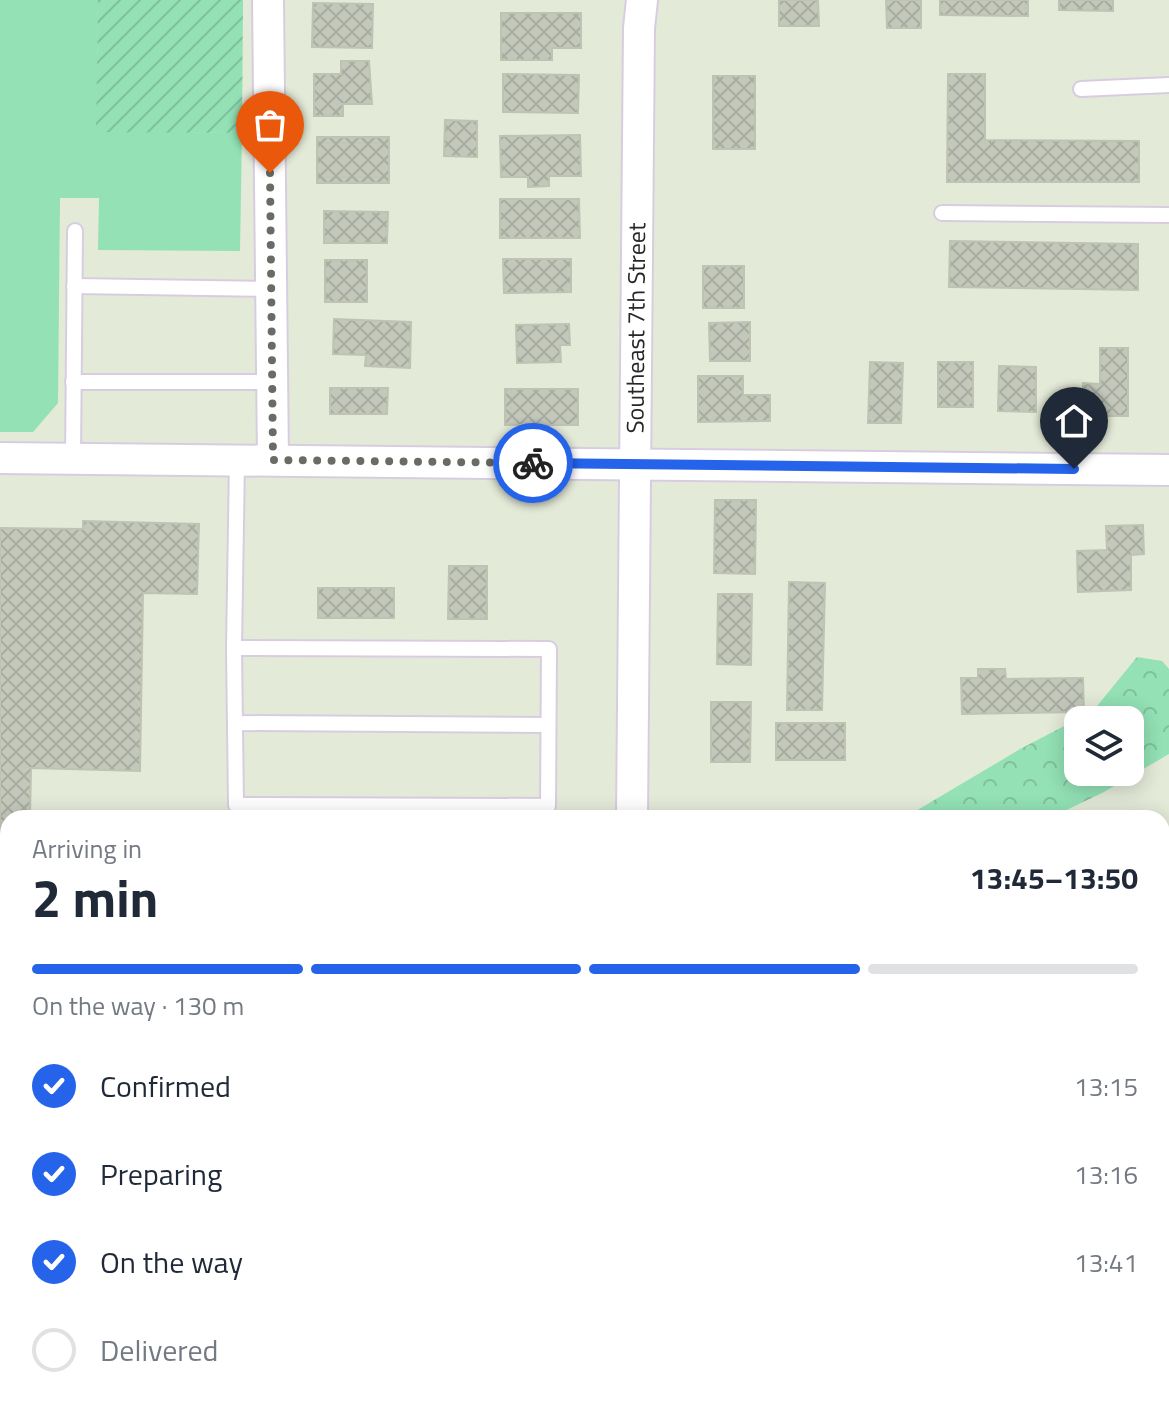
<!DOCTYPE html>
<meta charset="utf-8">
<style>
body{margin:0;font-family:"Titillium Web",sans-serif;background:#f2f2f3;color:#1f2937;height:100vh;display:flex;flex-direction:column;font-size:30px;white-space:nowrap}
*{box-sizing:border-box;margin:0}
p{font-size:26px;color:#747a83}
.icon{flex:none;width:44px;height:44px;fill:none;stroke:currentColor;stroke-width:2;stroke-linecap:round;stroke-linejoin:round}
.map{position:relative;flex:1;overflow:hidden}
.details{position:absolute;left:0px;top:810px;width:1170px;height:602px;display:flex;flex-direction:column;background:#fff;border-radius:24px 24px 0 0;box-shadow:0 4px 20px #0003}
.details>*{flex:none}
.fabs{position:absolute;left:1064px;top:706px;display:grid;gap:16px}
.fabs a{display:grid;place-items:center;width:80px;height:80px;border-radius:16px;background:#fff;box-shadow:0 4px 20px #0003;font-size:40px}
.pin{position:absolute;display:grid;place-items:center;width:68px;height:68px;color:#fff;margin:-82px -34px;border-radius:50% 50% 50% 0;rotate:-45deg;box-shadow:0 0 8px #0007}
.pin .icon{rotate:45deg}
.courier{position:absolute;display:grid;place-items:center;width:80px;height:80px;margin:-40px;border:6px solid #2563eb;border-radius:50%;background:#fff;color:#222;box-shadow:0 2px 10px #0007}
.overview em{font-style:normal;font-weight:700}
.overview div{display:flex;flex-direction:column-reverse}
.overview{display:flex;align-items:center;justify-content:space-between;height:136px;padding:0 32px}
h1{font-size:52px;font-weight:700;line-height:60px}
.bar{display:grid;grid-template-columns:repeat(4,1fr);gap:12px 8px;align-content:center;height:96px;padding:0 32px}
.bar i{height:10px;border-radius:6px;background:#e0e1e3}
.bar .current{background:#2563eb}
.bar p{grid-column:span 4}
ol{padding:0 32px;list-style:none}
li{display:flex;align-items:center;gap:24px;height:88px}
li p{margin-inline-start:auto}
li .icon{padding:8px;border-radius:50%;background:#2563eb;color:#fff;stroke-width:4}
li:last-child{color:#747a83}
li i{width:44px;height:44px;border:4px solid #e0e1e3;border-radius:50%}
.map>svg:first-child{display:block}
</style>
<div class="map">
<svg width="1169" height="1411" viewBox="0 0 1169 1411">
<defs>
<pattern id="forest-crowns" width="20" height="18" patternUnits="userSpaceOnUse" patternTransform="scale(2)"><rect width="20" height="18" fill="#93e1b5"/><path d="M2 6a3 3 0 1 1 6 0M12 15a3 3 0 1 1 6 0" fill="none" stroke="#7fc19c"/></pattern>
<pattern id="garden-furrows" width="10" height="10" patternUnits="userSpaceOnUse" patternTransform="scale(2)"><rect width="10" height="10" fill="#93e1b5"/><path d="M-1 1l2-2M0 10L10 0M9 11l2-2" fill="none" stroke="#7fc19c"/></pattern>
<pattern id="building-cross-hatch" width="8" height="8" patternUnits="userSpaceOnUse" patternTransform="scale(2)"><rect width="8" height="8" fill="#c3c8bb"/><path d="M0 0l8 8M0 8l8-8" fill="none" stroke="#a8aca1"/></pattern>
</defs>
<rect width="100%" height="100%" fill="#e4ead8"/>
<path fill="#93e1b5" d="M0,0H98L97,131L242,133L240,251L98,250L99,198H60L58,403L33,432H0Z"/>
<g fill="url(#forest-crowns)" fill-rule="evenodd">
<path d="M1137,657L1162,661L1169,669V754L1104,792L1050,818H904L1022,748L1093,711ZM1078,720H1130V772H1078Z"/>
<rect x="667" y="1404" width="376" height="7"/>
</g>
<path fill="url(#garden-furrows)" d="M98,0H243L242,133L96,132Z"/>
<g fill="url(#building-cross-hatch)" stroke="#bdc5b2" stroke-width="2">
<path d="M779,0H818L819,26H779Z"/>
<path d="M886,0H921V28H887Z"/>
<path d="M940,0H1028V16L940,15Z"/>
<path d="M1059,0H1113V11L1059,10Z"/>
<path d="M313,3L373,4L372,48L312,47Z"/>
<path d="M501,13H581V48H552V60H501Z"/>
<path d="M341,61H369L372,104H343V116H314V74H341Z"/>
<path d="M503,74L579,75L578,113L503,112Z"/>
<path d="M948,74H985V140L1139,141V182H947Z"/>
<rect x="713" y="76" width="42" height="73"/>
<path d="M445,120L477,121V157L444,156Z"/>
<path d="M580,135L581,176H549V186L528,187V177H501L500,136Z"/>
<rect x="317" y="137" width="72" height="46"/>
<path d="M500,199H579L580,238H500Z"/>
<path d="M324,211L388,212L387,243H324Z"/>
<path d="M950,241L1138,244V290L949,287Z"/>
<path d="M503,259H571V292L504,293Z"/>
<rect x="325" y="260" width="42" height="42"/>
<rect x="703" y="266" width="41" height="42"/>
<path d="M334,319L411,322L410,368L365,366L366,355L333,354Z"/>
<path d="M750,322V361H710L709,323Z"/>
<path d="M569,324L570,345H560L561,362L517,363L516,325Z"/>
<path d="M1100,348H1128V416H1083V383L1100,384Z"/>
<path d="M870,362L903,363L901,423H868Z"/>
<rect x="938" y="362" width="35" height="45"/>
<path d="M999,366L1036,367V412L998,411Z"/>
<path d="M698,376H743V395H770V421L698,422Z"/>
<path d="M330,388H388L387,414H330Z"/>
<rect x="505" y="389" width="73" height="36"/>
<path d="M715,500H756L755,574L714,573Z"/>
<path d="M83,521L199,524L197,594L143,593L140,771L31,768L30,818H8V1096H0V528L83,529Z"/>
<path d="M1143,525L1144,554L1131,555V590L1078,592L1077,551L1107,550L1106,526Z"/>
<path d="M449,566H487V619H448Z"/>
<path d="M789,582L825,583L822,710H787Z"/>
<rect x="318" y="588" width="76" height="30"/>
<path d="M718,594H752L751,665L717,664Z"/>
<path d="M978,669H1005L1006,679L1083,678L1084,712L962,714L961,678H978Z"/>
<path d="M711,702H751L750,762H711Z"/>
<rect x="776" y="723" width="69" height="37"/>
<path d="M281,1404H328L330,1411H249Z"/>
<path d="M552,1404H600L601,1411H553Z"/>
<rect x="1085" y="1404" width="36" height="7"/>
</g>
<g fill="none" stroke-linecap="round" stroke-linejoin="round">
<g stroke="#d8cde0" stroke-width="18">
<g id="service">
<path d="M1081,89L1169,85"/>
<path d="M942,213L1169,215"/>
<path d="M74,286L271,289"/>
<path d="M73,382H272"/>
<path d="M73,459L75,231"/>
<path d="M234,648L549,649L548,806L236,805L234,648L237,460"/>
<path d="M235,723L548,725"/>
<path d="M0,1230L8,1257"/>
<path d="M0,1283L8,1281"/>
<path d="M47,1404L48,1411"/>
</g>
</g>
<g stroke="#d8cde0" stroke-width="34">
<g id="minor">
<path d="M268,0L273,460"/>
<path d="M0,458L1169,470"/>
<path id="s1" d="M632,818L639,28L642,0"/>
<path d="M635,1404V1411"/>
</g>
</g>
<g stroke="#d8cde0" stroke-width="40">
<g id="tertiary">
<path d="M1162,1023H1169"/>
<path d="M0,1208L8,1207"/>
</g>
</g>
<use href="#service" stroke="#fff" stroke-width="14"/>
<use href="#minor" stroke="#fff" stroke-width="30"/>
<use href="#tertiary" stroke="#fff" stroke-width="36"/>
</g>
<g fill="none" stroke-linecap="round" stroke-linejoin="round">
<path stroke="#696b65" stroke-width="8" stroke-dasharray="0 14.4" d="M270,173L273,460L533,463"/>
<path stroke="#2563eb" stroke-width="10" d="M533,463L1074,469"/>
</g>
<g text-anchor="middle" stroke-width="6" stroke-linejoin="round" paint-order="stroke">
<g font-size="24" fill="#272727" stroke="#fff">
<text dy="8" stroke="none"><textPath href="#s1" startOffset="490">Southeast 7th Street</textPath></text>
</g>
</g>
</svg>
<div class="fabs">
<a><svg class="icon" aria-label="layers" viewBox="0 0 24 24"><path d="M12 4l9 5-9 5-9-5zM3 14l9 5 9-5"/></svg></a>
</div>
<div class="pin" style="left:270px;top:173px;background:#ea580c"><svg class="icon" aria-label="bag" viewBox="0 0 24 24"><path d="M5 8h14l-1 12H6zM9 8a3 3 0 0 1 6 0"/></svg></div>
<div class="pin" style="left:1074px;top:469px;background:#1f2937"><svg class="icon" aria-label="home" viewBox="0 0 24 24"><path d="M3 11l9-7 9 7M6 9v11h12V9"/></svg></div>
<div class="courier" style="left:533px;top:463px"><svg class="icon" aria-label="bike" viewBox="0 0 24 24"><circle cx="6" cy="16" r="4"/><circle cx="18" cy="16" r="4"/><path d="M6 16l4-8h5l3 8M10 8l3 8H6M13 5h3"/></svg></div>
<section class="details">
<div class="overview"><div><h1>2 min</h1><p>Arriving in</p></div><em>13:45–13:50</em></div>
<div class="bar"><i class="current"></i><i class="current"></i><i class="current"></i><i></i><p>On the way · 130 m</p></div>
<ol>
<li><svg class="icon" aria-label="check" viewBox="0 0 24 24"><path d="M5 12l5 5 9-10"/></svg>Confirmed<p>13:15</p></li>
<li><svg class="icon" aria-label="check" viewBox="0 0 24 24"><path d="M5 12l5 5 9-10"/></svg>Preparing<p>13:16</p></li>
<li><svg class="icon" aria-label="check" viewBox="0 0 24 24"><path d="M5 12l5 5 9-10"/></svg>On the way<p>13:41</p></li>
<li><i></i>Delivered</li>
</ol>
</section>
</div>
